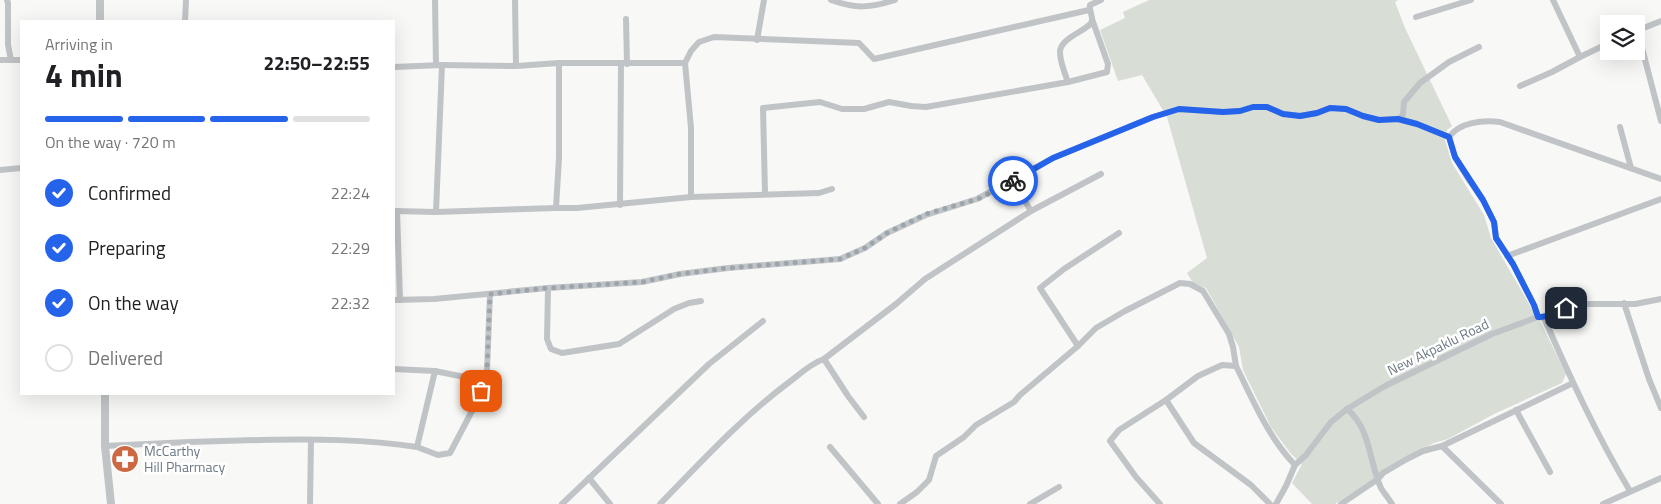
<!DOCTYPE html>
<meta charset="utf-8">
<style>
body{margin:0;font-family:"Titillium Web",sans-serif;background:#f2f2f2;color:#202124;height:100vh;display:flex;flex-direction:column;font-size:19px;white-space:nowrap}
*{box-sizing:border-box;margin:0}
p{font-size:16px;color:#757577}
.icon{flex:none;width:28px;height:28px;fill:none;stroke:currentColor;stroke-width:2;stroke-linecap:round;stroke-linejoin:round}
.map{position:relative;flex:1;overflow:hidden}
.sheet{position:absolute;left:20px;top:20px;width:375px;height:375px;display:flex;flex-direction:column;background:#fff;border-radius:0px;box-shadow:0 5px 20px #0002}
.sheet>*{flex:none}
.tools{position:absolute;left:1600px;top:15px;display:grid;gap:10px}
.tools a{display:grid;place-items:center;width:45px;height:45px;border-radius:0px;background:#fff;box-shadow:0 5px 20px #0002;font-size:25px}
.pin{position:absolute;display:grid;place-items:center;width:42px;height:42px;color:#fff;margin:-21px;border-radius:10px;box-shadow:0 2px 8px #0006}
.courier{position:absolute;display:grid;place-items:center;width:50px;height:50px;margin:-25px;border:4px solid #2563eb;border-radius:50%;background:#fff;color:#222;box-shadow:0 1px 6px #0007}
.summary em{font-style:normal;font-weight:700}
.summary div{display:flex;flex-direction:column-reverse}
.summary{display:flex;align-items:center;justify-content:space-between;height:85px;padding:0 25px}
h1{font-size:32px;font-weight:700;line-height:38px}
.bar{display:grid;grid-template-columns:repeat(4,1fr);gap:8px 5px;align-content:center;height:60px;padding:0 25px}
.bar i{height:6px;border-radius:4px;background:#e0e0e0}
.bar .active{background:#2563eb}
.bar p{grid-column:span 4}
ol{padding:0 25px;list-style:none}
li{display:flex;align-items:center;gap:15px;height:55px}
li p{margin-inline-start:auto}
li .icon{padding:5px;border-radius:50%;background:#2563eb;color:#fff;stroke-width:4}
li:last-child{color:#757577}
li i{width:28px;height:28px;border:2px solid #e0e0e0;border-radius:50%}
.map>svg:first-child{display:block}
</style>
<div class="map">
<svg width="1661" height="504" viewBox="0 0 1661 504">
<rect width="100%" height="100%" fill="#f8f8f6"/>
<path fill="#d8ddd6" d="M1149,0H1398L1395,2L1405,28L1452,126L1447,130L1445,140L1452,163L1484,215L1491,238L1532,309L1541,323L1566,374L1562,383L1494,414L1448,439L1434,443L1387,468L1375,478L1335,504H1312L1292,483L1302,464L1291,454L1271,427L1243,370L1239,347L1206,288L1193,283L1187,273L1207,258L1167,117L1142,75L1118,81L1100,30L1125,18L1123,12Z"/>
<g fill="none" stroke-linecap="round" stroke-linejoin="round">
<g stroke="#c0c4c7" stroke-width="6">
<path d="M7,0L8,3V45L11,60"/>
<path d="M435,0L436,65"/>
<path d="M515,0L516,66"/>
<path d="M831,0C856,9 870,8 895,0"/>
<path d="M1553,0L1580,57L1609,43"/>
<path d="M1416,17L1471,0"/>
<path d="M626,19L627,64"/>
<path d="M185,21L186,0"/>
<path d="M1636,31L1661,21"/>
<path d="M757,40L764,0"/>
<path d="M1636,40L1642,48L1661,121"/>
<path d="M0,60H21"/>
<path d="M442,65L516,66L559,63H685"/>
<path d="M394,67L442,65L436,212"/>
<path d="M1068,82C1065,74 1060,62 1060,52C1060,37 1090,30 1092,21C1093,16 1089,11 1090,5L1101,0"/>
<path d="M1520,86L1552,72L1580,57"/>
<path d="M1398,119L1403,115L1404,102L1420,83L1449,62L1479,47"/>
<path d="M1620,127L1631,168"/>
<path d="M0,170L21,168"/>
<path d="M1013,181L1031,211"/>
<path d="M765,193L763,108L820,102L842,109H864L889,102L911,106L926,107L1068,82L1107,72L1108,64L1092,19"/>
<path d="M691,197V128L685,63L691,51L699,42L714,37L859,43L874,59L1089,10"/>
<path d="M620,205L621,64"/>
<path d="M556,208L559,158V63"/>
<path d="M394,211L436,212L556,208H577L691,197L819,193L832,189"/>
<path d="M397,211L400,300"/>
<path d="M1507,256L1661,199"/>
<path d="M548,288L547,339L551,349L562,353L619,344L674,309L689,303L701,301"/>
<path d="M394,300L434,299L548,288L642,282L680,274L728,268L840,259L865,248L887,233L926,215L977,199L1053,158L1153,117L1179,109L1223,112L1240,111L1253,107H1267L1283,114L1300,116L1317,113L1330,108L1346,109L1363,116L1379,120L1398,119L1417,124L1449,137"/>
<path d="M1624,303L1649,379L1661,408"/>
<path d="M1538,317L1534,305L1513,264L1496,238L1494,222L1483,200L1467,177L1455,157L1449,137C1460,122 1482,120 1500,122L1661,179"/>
<path d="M1544,318C1570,377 1597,436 1630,491"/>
<path d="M1078,346L1040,288L1064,269L1119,233"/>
<path d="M824,359L848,396L864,417"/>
<path d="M394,369L435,371"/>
<path d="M1166,400L1194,443L1251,485L1270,504"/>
<path d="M1347,409C1371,429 1369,462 1381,488C1384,493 1389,499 1392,504"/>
<path d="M1516,410L1550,472"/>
<path d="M105,446C157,443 209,441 261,440C313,439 366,439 417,447L435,371L484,381"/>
<path d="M1442,446L1501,504"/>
<path d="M417,447L438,455L450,453L473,409L487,370L490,294"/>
<path d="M830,447L878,504"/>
<path d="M589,478L610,504"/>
<path d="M310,504L311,440"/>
<path d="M562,504L709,364L763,321"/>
<path d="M660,504C702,461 743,416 792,380C802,372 812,363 824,359L896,304L925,279L1031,211L1101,174"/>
<path d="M900,504L917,492L929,480L936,456L964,437L976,425L1014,402L1020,395L1078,346L1096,328L1125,311L1180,283L1190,284L1203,291L1229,334L1233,347L1236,366"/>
<path d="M1030,504L1059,487"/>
<path d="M1160,504L1136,477L1110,441L1119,430L1166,400L1198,376L1222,365L1236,366C1253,400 1268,437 1295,465"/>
<path d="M1276,504L1286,486L1295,465L1306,455L1331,422L1347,409L1385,386L1492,334L1538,317L1544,318L1552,313L1580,304H1635L1661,299"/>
<path d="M1341,504L1378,479L1383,473L1407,459L1423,451L1442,446L1573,383"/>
<path d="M1603,504L1661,478"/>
</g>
<g stroke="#c0c4c7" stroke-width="8">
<path d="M100,21V0"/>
<path d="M105,394V446L111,504"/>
</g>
</g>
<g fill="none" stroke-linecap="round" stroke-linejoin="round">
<path stroke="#9ca5ab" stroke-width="5" stroke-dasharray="0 9" d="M481,391L487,370L490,294L548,288L642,282L680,274L728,268L840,259L865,248L887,233L926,214L978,199L1013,181"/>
<path stroke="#2563eb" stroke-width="6" d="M1013,181L1053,158L1153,117L1179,109L1223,112L1240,111L1253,107H1267L1283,114L1300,116L1317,113L1330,108L1346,109L1363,116L1379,120L1398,119L1417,124L1449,137L1455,157L1483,200L1494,222L1496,238L1513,264L1534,305L1538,317C1547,318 1557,311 1566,308"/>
</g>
<defs>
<g id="pharmacy-disc" transform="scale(1.4375)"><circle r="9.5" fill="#cd6942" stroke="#fff"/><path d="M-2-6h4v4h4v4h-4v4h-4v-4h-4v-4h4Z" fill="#fff"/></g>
</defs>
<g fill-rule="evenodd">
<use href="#pharmacy-disc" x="125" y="459"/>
</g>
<g text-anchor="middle" stroke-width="5" stroke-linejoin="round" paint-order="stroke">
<g font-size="14" fill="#6b7883" stroke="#fff">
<text transform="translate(1438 347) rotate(-26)" y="5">New Akpaklu Road</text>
</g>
<g font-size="14" fill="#6b7883" stroke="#fff" text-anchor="start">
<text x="144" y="456">McCarthy<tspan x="144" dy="16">Hill Pharmacy</tspan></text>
</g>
</g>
</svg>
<div class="tools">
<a><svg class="icon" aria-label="layers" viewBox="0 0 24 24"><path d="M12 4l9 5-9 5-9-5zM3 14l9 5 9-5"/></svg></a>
</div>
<div class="pin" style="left:481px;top:391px;background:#ea580c"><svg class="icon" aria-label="bag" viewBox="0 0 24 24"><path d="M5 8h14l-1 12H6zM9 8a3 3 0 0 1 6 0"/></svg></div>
<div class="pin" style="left:1566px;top:308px;background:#1f2937"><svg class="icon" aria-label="home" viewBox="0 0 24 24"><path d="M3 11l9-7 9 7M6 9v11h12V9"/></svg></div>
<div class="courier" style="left:1013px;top:181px"><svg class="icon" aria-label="bike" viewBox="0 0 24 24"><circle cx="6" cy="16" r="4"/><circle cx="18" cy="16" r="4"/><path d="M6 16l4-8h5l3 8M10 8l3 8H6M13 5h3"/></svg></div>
<section class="sheet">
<div class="summary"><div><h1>4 min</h1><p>Arriving in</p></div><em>22:50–22:55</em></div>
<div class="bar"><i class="active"></i><i class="active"></i><i class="active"></i><i></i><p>On the way · 720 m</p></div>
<ol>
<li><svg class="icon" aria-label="check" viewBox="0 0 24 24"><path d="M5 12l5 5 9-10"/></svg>Confirmed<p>22:24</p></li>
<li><svg class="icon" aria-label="check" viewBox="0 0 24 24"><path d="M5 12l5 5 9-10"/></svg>Preparing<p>22:29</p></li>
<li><svg class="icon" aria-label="check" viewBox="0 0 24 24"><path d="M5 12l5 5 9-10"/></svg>On the way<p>22:32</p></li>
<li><i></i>Delivered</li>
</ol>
</section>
</div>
